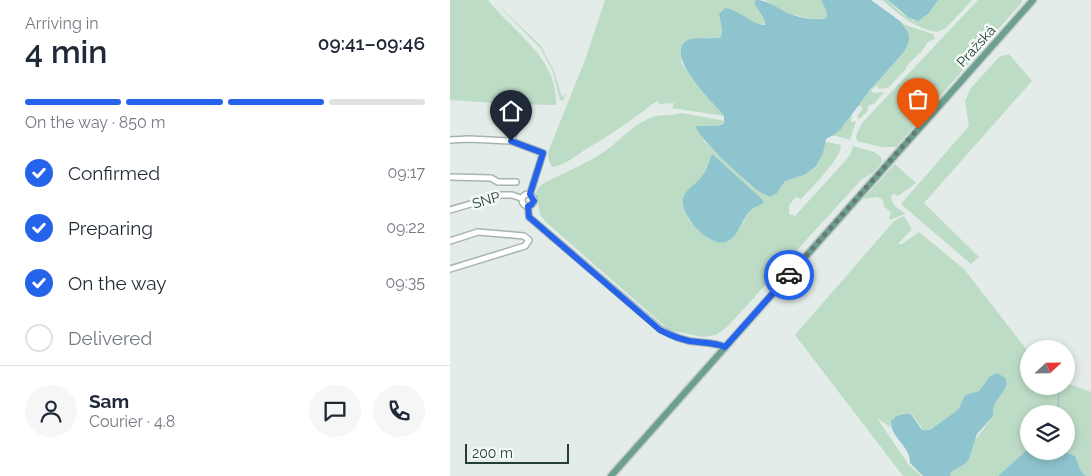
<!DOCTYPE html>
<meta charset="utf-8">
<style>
body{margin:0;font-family:Raleway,sans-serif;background:#f6f6f7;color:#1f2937;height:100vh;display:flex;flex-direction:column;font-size:19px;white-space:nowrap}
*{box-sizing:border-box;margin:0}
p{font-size:16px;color:#747a83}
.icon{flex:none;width:28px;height:28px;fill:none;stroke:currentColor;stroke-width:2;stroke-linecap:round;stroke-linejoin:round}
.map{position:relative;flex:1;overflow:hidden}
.side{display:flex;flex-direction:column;background:#fff;width:450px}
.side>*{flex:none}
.needle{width:32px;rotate:68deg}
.controls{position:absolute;left:570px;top:340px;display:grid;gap:10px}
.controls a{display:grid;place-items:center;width:55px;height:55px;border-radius:50%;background:#fff;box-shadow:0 2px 8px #0003;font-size:25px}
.scale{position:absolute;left:15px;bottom:12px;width:104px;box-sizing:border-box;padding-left:5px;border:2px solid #243d36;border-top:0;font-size:14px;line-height:18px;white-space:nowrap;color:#243d36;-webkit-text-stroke:4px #f3f9f6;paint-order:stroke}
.pin{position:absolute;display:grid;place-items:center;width:42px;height:42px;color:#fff;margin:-51px -21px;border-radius:50% 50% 50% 0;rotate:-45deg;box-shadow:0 0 5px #0007}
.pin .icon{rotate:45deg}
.courier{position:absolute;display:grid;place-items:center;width:50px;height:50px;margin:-25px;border:4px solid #2563eb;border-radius:50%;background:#fff;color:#222;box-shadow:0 1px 6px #0007}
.head em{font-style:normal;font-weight:600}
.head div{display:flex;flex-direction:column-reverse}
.head{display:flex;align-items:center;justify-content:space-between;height:85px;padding:0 25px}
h1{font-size:32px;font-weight:600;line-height:38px}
.bar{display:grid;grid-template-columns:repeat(4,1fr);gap:8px 5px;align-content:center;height:60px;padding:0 25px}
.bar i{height:6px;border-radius:4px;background:#e0e1e3}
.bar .selected{background:#2563eb}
.bar p{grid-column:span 4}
.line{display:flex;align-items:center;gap:12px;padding:0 25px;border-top:1px solid #e0e1e3}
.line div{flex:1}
.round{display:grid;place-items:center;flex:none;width:52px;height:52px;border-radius:26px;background:#f6f6f7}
ol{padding:0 25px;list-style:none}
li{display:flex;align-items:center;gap:15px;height:55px}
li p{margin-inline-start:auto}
li .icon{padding:5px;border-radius:50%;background:#2563eb;color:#fff;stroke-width:4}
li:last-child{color:#747a83}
li i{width:28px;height:28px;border:2px solid #e0e1e3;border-radius:50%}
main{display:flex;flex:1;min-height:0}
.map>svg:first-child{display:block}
</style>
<main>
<section class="side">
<div class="head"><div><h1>4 min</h1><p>Arriving in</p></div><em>09:41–09:46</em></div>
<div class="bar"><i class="selected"></i><i class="selected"></i><i class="selected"></i><i></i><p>On the way · 850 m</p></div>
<ol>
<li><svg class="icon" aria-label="check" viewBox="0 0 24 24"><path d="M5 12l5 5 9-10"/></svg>Confirmed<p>09:17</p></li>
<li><svg class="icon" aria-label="check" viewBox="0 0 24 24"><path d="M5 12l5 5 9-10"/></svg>Preparing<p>09:22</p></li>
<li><svg class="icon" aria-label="check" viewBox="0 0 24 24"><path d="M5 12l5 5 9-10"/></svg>On the way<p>09:35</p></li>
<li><i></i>Delivered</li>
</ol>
<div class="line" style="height:90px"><a class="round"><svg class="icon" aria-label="person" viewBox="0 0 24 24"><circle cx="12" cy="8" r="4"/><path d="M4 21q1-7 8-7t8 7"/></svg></a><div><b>Sam</b><p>Courier · 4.8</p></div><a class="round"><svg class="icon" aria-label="chat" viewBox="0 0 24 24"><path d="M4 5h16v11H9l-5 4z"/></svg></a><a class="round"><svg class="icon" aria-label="phone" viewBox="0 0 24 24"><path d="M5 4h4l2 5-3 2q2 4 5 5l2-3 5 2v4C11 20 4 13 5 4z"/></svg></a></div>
</section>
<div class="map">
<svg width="641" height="476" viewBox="0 0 641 476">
<rect width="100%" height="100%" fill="#e3ece8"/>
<g fill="#bddcc6" fill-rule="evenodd">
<path d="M0,0H38C64,33 108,58 106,105L60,104L0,100Z"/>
<path d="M43,0L91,46L104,71L112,98L117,91L145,17L113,101L110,100L103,72L91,49Z"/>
<path d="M155,0H306L304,3L316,23L310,25L269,14L272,30L271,37L236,41L231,47L230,51L232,64L274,116L222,108L224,103L209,104L207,101C184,118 161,135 136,149C127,155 114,166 102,167L99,161L98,152L135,60Z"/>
<path d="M315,0H371L376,10L377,16L375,19C351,18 335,15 315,0Z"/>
<path d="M432,0H438L450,12L464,21L479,13L488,0H522L496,28L487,32C464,28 450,15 432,0Z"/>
<path d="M528,0H571L572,2L446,147H432L407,141L406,136L412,123Z"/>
<path d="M450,21L455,25L483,34L485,39L478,42L472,51L459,63L455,70L438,88L429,89H428V85L421,90L423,93L434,92L424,104L419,105L417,112L409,119L407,116L412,110V107L410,106L407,107L438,68L453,53L458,32Z"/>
<path d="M559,54L582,81L474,203L529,257L521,264L451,204L519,126L515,101L521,88L549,57Z"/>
<path d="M232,113L275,121L268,126H246L254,141L300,185L327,193L335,181L354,175L374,149V143L377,142L391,145C392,158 361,188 351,199L346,197L339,205V214L345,216L396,160L401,153L403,146L424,152L431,157L432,162L424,172L411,180L277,327L266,335L253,337L219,330L97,223L90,215L86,192L90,186L96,182C114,173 142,161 158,149C171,139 182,126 198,119C209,113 220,117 232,113ZM262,155L313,200L314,203L299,211L289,230L278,241L260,239L248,229L238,219L233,198L253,175Z"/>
<path d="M402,113L401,122L406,121L400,140L386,136H380C390,133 397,122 402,113Z"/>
<path d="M445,164L466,183L448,196L444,194L441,196C442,206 448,208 455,214L440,220L439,218L441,213L434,206L433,200L427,197L413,199Z"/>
<path d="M454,216L462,229L448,244H452L469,232L514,269L573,345L579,354V386H616V383L641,392V476H636L631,471L625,456L613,451H616V414H579V448L548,476H500L501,472L515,464L519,459L525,440L543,416L542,409L555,378L548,373L536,381L529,391L515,395L509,408L505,412L480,430H473L462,414C453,411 447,415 441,421L440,427L427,418L458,464L471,476H453L345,335L444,221Z"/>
</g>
<g fill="#8ec4ce">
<path d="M306,0C319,0 329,10 343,15C353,19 364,19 375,19L377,16L376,10L371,0H421L450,21L458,32L459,38L458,44L453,53L420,90L391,129L385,134L376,139L373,153L366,166L354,175L335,181L327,193L320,197C313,194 306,190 300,184C289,175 246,136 246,126H268L274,123V116C264,103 214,56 236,41C245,36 261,40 271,37L272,30L269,14L275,8C289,10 305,26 315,25V21L304,3Z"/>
<path d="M438,0H488L479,13L468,21L459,18Z"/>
<path d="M262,154L313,200L314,203C309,206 301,208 298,213C291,222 289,235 278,241C261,250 230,216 233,199C235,189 247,184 252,176C257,170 259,161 262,154Z"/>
<path d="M548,373L555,378L557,384C552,397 542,400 543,416L527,434L519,459L515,464L501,472L500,476H473L460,463C461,446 440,438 441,421C446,415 454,412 461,414L472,430H480L505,412L509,408L515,395L529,391L540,376Z"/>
<path d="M579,448V451H613L625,456L631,471L636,476H548Z"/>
</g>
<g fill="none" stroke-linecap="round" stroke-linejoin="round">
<path stroke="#8ec4ce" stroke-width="1" d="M608,414L609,386"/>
<g stroke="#a6b4af" stroke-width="8">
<g id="minor">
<path d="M0,140L19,139L61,141L93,153L80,194"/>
<path d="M61,141L68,123"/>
<path d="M0,177L41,178L48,182H66"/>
<circle cx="78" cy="200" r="6"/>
<path d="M78,206L79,217L210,329C223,336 233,341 248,342C258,343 266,343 275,347"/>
<path d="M0,210L51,195H62L71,198"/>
<path d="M0,241L28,232L74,236L79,240L75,246L0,269"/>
</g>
</g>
<g stroke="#c2c9c7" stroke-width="9">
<path id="major" d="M161,476L583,0"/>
</g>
<use href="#minor" stroke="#fff" stroke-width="5"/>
<use href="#major" stroke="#6a9f92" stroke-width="6"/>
</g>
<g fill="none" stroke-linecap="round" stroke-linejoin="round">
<path stroke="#677a74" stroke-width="5" stroke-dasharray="0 9" d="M339,275L468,129"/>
<path stroke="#2563eb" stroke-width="6" d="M61,141L93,153L80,194L84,201L81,205L78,206L79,217L210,330C222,336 233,341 248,342C258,343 266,343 275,347L339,275"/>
</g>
<g text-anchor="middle" stroke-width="5" stroke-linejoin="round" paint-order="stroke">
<g font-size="14" fill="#243d36" stroke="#f3f9f6">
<text transform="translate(526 46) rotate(-48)" y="5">Pražská</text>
<text transform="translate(36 200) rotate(-16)" y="5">SNP</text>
</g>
</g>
</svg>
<div class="controls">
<a><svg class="needle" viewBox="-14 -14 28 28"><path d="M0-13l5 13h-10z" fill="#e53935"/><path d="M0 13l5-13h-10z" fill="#747a83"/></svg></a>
<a><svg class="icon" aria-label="layers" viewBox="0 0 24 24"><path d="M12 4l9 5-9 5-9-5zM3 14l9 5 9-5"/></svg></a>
</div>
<div class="scale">200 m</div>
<div class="pin" style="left:468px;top:129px;background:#ea580c"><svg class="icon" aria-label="bag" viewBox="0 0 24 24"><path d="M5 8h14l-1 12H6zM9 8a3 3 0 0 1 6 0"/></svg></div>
<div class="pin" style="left:61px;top:141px;background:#1f2937"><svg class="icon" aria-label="home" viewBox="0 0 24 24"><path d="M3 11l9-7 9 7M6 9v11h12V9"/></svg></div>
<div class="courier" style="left:339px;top:275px"><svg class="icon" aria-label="car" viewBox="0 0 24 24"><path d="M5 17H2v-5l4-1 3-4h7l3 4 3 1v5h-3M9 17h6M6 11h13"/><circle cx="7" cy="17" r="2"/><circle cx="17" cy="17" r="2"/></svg></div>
</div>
</main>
